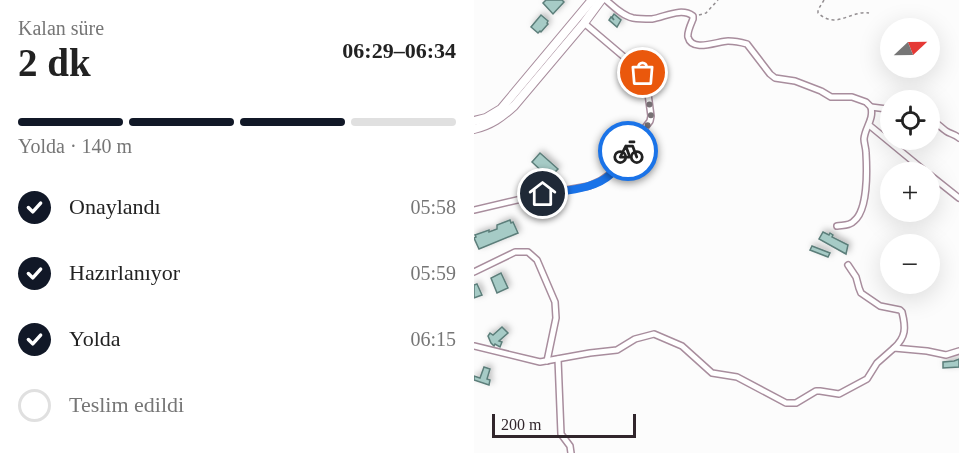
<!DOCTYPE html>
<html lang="tr">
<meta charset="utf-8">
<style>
body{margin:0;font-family:Georgia,serif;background:#f2f2f2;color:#222;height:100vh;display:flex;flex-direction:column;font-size:22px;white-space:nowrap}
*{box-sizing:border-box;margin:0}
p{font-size:20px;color:#767676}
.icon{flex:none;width:33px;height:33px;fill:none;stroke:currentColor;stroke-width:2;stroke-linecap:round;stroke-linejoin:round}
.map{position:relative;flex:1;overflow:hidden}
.sheet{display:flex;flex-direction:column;background:#fff;width:474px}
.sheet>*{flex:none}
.needle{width:39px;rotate:68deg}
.buttons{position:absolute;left:406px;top:18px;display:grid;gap:12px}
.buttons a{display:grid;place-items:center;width:60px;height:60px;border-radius:50%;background:#fff;box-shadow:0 6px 24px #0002;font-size:30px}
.scale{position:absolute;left:18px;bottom:15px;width:144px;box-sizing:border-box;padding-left:6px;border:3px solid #31262c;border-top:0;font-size:16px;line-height:21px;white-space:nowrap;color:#31262c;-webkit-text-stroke:4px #fcfcfc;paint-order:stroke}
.pin{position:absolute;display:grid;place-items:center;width:51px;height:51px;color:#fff;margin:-26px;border:3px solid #fff;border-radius:50%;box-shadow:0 2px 6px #0007}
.courier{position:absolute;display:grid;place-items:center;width:60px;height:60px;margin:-30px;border:4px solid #1a73e8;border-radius:50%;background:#fff;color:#222;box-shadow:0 2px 8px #0007}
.head em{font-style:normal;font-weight:600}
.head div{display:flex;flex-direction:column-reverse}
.head{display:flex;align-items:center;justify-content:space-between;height:102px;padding:0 18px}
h1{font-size:39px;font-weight:600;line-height:45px}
.bar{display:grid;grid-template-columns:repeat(4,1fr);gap:9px 6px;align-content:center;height:72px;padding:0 18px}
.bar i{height:8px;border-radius:4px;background:#e0e0e0}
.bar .current{background:#111827}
.bar p{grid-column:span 4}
ol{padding:0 18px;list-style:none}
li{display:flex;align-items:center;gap:18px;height:66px}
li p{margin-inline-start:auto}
li .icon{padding:6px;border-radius:50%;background:#111827;color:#fff;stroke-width:4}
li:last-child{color:#767676}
li i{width:33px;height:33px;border:3px solid #e0e0e0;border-radius:50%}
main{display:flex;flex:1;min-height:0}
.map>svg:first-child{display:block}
</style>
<main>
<section class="sheet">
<div class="head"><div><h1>2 dk</h1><p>Kalan süre</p></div><em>06:29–06:34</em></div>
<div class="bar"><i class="current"></i><i class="current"></i><i class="current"></i><i></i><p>Yolda · 140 m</p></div>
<ol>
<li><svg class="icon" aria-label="check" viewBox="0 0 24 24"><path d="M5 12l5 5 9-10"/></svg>Onaylandı<p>05:58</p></li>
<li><svg class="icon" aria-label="check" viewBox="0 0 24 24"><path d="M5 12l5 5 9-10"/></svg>Hazırlanıyor<p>05:59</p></li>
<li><svg class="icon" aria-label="check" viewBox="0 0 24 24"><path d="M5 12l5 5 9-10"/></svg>Yolda<p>06:15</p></li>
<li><i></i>Teslim edildi</li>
</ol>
</section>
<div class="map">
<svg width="485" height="453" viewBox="0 0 485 453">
<defs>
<filter id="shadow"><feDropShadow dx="2.5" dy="-2.5" stdDeviation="3" flood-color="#0004"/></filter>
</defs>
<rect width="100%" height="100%" fill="#fcfcfc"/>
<g fill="#a6cbc6" stroke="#5c7e7a" stroke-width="1.5" filter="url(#shadow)">
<path d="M72,0H88L90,2L79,14L69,3Z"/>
<path d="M140,14L147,20L143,27L135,20L137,17L140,20L138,17Z"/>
<path d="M67,15L74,21L73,23L74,24L67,32L66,31L64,33L57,27Z"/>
<path d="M66,153L84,169L75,178L58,162Z"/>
<path d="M36,220L37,223L39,222L44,233L5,249L0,238L2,237L1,235L15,230V232L23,229V225Z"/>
<path d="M349,232L355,235L356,233L359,235L358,237L374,245L372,254L345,239Z"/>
<path d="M338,246L356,253L354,257L336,250Z"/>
<path d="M27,273L34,288L23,293L17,278Z"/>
<path d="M3,284L8,295L0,298V285Z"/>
<path d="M28,327L34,333L25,341L28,342L26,347L21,344L20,346L17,343L14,336L16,333L19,335Z"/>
<path d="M485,359V367L469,368V362L480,361Z"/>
<path d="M10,367L16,369L13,379L16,380L15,385L0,380V376L6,378Z"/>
</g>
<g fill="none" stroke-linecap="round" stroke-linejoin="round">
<g stroke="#a88d9d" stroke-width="8">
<g id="street">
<path d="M132,0C140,7 149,16 159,18C165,19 172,19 178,19C191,17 207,7 219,16V19C217,24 213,32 214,37C218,53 244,41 254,41C260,41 266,42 273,44L296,74L301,78L321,81L347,91L357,97H378L392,102L397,107C400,120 391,127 390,139C390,143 392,148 392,153C393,170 394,210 380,221C376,226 369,225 363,226"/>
<path d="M397,107L413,109L417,110"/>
<path d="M456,120C463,122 466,127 472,131C476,134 481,134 485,138"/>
<path d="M395,125L452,172"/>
<path d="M456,175L485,198"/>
<path d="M0,210L69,194L115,186L126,181L136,174L176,121L177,116L172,79L169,73L110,23"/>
<path d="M374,265L382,277L385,288L387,293L406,306L426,310L428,312C432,328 432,337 420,348"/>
<path d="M0,272L41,252H54L63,260L81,302L82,318L73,361"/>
<path d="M0,346L66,362L116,353L143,350L161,339L180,334L208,346L238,373L263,377L312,403H322L342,391H346L365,394L393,379L403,363L420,348L453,351L472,355L485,351"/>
<path d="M84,359L87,434L96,446L97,453"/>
</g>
</g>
<g stroke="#a88d9d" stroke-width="10">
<g id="secondary">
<path d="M0,121L12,118L27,109L118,0"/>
<path d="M0,129C17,125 28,117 40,106L110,23L127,0"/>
</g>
</g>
<g stroke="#948f92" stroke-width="1.5" stroke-dasharray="3 3" stroke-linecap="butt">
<path d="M350,0L344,10V13C362,30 377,10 395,13"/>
<path d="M225,15L232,13L244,0"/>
</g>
<use href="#street" stroke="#fff" stroke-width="5"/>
<use href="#secondary" stroke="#fff" stroke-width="8"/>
</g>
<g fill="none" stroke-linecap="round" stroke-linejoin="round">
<path stroke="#787175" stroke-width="6" stroke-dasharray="0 10.8" d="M154,151L176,122L177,116L172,79L169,73"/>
<path stroke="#1a73e8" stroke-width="8" d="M69,194C91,190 120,190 137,174C143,167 148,158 154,151"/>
</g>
</svg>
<div class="buttons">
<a><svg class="needle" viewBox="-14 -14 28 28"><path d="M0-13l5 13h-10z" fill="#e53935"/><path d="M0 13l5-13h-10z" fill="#767676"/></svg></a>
<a><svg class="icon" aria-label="locate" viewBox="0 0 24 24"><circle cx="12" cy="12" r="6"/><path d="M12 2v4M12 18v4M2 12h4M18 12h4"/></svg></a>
<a>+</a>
<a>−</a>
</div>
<div class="scale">200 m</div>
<div class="pin" style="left:169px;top:73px;background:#ea580c"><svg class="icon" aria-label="bag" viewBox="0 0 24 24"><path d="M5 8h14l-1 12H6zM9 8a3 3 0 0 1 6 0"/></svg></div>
<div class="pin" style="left:69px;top:194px;background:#1f2937"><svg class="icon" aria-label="home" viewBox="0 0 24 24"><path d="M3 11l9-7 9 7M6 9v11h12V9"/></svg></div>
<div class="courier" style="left:154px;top:151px"><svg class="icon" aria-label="bike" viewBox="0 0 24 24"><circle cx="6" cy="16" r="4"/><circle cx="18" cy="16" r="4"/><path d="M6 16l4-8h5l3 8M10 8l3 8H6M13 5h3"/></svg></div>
</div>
</main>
